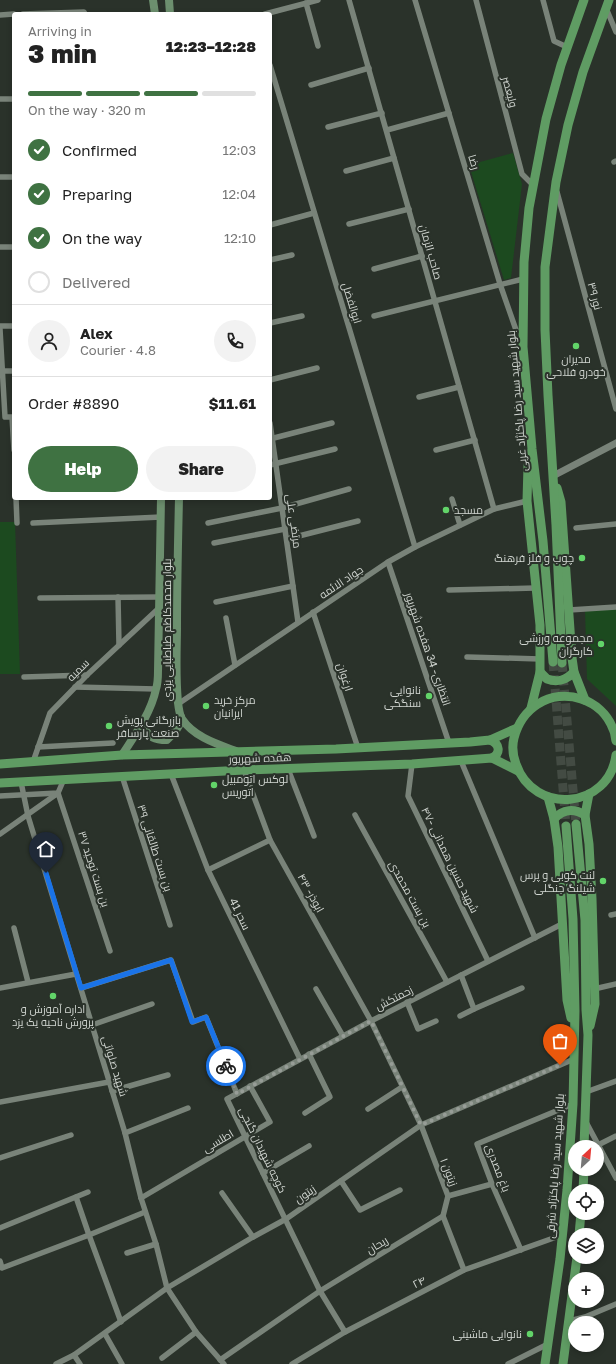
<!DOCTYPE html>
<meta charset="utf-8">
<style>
body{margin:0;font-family:"Golos Text",Cairo,sans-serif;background:#f2f2f2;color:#222;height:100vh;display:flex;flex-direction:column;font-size:15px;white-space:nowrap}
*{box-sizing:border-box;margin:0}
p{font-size:13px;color:#767676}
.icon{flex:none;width:22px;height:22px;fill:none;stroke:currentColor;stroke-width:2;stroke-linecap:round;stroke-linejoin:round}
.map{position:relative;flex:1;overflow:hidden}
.panel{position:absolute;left:12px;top:12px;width:260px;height:488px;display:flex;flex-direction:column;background:#fff;border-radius:4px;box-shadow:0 2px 6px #0003}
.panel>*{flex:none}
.needle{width:26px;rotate:26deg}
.buttons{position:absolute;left:568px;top:1140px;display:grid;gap:8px}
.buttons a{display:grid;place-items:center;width:36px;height:36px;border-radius:50%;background:#fff;box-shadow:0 2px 6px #0003;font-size:20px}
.pin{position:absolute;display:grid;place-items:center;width:34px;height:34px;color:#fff;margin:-41px -17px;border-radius:50% 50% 50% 0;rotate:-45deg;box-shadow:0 0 4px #0007}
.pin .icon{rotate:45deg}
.courier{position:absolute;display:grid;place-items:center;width:40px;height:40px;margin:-20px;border:3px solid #1a73e8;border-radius:50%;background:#fff;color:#222;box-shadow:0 1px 5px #0007}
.summary em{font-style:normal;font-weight:800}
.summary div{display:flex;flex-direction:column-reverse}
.summary{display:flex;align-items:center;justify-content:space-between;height:68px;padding:0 16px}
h1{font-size:26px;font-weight:800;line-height:30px}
.bar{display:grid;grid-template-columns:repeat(4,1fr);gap:6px 4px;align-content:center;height:48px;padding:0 16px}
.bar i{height:5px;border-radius:3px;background:#e0e0e0}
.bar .on{background:#3f7242}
.bar p{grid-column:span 4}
.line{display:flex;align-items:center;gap:10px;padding:0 16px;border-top:1px solid #e0e0e0}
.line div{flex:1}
.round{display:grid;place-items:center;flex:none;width:42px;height:42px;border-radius:21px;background:#f2f2f2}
ol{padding:0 16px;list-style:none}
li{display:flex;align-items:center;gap:12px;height:44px}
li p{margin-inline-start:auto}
li .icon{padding:4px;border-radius:50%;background:#3f7242;color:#fff;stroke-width:4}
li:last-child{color:#767676}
li i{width:22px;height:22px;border:2px solid #e0e0e0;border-radius:50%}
.action{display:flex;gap:8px;margin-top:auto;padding:8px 16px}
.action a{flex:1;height:46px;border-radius:24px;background:#3f7242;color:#fff;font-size:16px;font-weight:800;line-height:46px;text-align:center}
.action a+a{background:#f2f2f2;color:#222}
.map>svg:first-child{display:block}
</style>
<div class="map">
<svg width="616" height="1364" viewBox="0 0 616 1364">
<rect width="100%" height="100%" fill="#2a322a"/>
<g fill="#1c4a1f">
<path d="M513,153L522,184L511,278L504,280L469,165Z"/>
<path d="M0,522H15L20,674H0Z"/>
<path d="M616,608V706L587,679L585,609Z"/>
</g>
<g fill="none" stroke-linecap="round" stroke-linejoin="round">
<g stroke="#434b43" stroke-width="9" stroke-dasharray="9 4.5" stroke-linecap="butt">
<path d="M553,662L566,826"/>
<path d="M562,663L576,824"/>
</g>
<g stroke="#798379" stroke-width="5.5">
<path d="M349,0L494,509"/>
<path d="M415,0L500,284L516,330"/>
<path d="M476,0L522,174L533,185"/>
<path d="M543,0L554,41L567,47"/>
<path d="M306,3L318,46"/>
<path d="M606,8L616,32"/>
<path d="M23,14L84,12L85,14"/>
<path d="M265,14L318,0"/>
<path d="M0,15L14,14"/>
<path d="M270,65L415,547"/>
<path d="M311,85L369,68"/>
<path d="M0,99H14"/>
<path d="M328,127L382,113"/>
<path d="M387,130L449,113"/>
<path d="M614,162L616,161"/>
<path d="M346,171L394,158"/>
<path d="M0,177H14"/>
<path d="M557,192L616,409"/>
<path d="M349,224L409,209"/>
<path d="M270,225L314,213"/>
<path d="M0,247H14"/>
<path d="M270,260L292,255"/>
<path d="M374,269L422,256"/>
<path d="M374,316L523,279"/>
<path d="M270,323L302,316"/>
<path d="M0,326H14"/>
<path d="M0,329L5,417H12L14,450"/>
<path d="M2,371H14"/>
<path d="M270,380L317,368"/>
<path d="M419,397L459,387"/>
<path d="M270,423L298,622"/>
<path d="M270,439L332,423"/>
<path d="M436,450L475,440"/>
<path d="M270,465L335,449"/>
<path d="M16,498L17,523"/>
<path d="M452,499L460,525"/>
<path d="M33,523L161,517"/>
<path d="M208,523L282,508L349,489"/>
<path d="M576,528L616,524"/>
<path d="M287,539L358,521"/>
<path d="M214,543L285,529"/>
<path d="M388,562L449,743"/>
<path d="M449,590L535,588"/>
<path d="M118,597L119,645"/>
<path d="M40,598L159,597"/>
<path d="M216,602L293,586"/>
<path d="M569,610L616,607"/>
<path d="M313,612L358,748"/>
<path d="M226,618L235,665"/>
<path d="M467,657L540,659"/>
<path d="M24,677L87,675"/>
<path d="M75,687L156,689"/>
<path d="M178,704L388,562L415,547L494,509L527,501"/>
<path d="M38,747L113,743"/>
<path d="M461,761L535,938"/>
<path d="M33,762L50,713L87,675L159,608"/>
<path d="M412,764L408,796L488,961"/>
<path d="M288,769L314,836"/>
<path d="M244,770L270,840L371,1021L421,1125L448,1196L443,1216L464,1270"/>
<path d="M171,774L208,870L300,1059"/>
<path d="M122,776L170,925"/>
<path d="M21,782L28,816L125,1133L141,1198L156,1244L167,1288L196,1332L224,1364"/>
<path d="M0,796L58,793L64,779"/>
<path d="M355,815L447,982"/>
<path d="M0,834L58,793L110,951"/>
<path d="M208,870L270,840"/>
<path d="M611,915L616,914"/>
<path d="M14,928L28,982"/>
<path d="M0,988L76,974"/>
<path d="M81,988L171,960L193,1022L206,1017L237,1094"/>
<path d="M316,989L343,1036"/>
<path d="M594,989L616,984"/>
<path d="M407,1002L418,1029L436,1021"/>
<path d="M474,1009L522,988"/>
<path d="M460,1016L474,1009L461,975"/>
<path d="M92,1025L152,1004"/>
<path d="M112,1091L168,1075"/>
<path d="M586,1092L616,1081"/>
<path d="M0,1102L109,1082"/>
<path d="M368,1109L402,1087"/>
<path d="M305,1113L330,1097L309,1054"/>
<path d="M586,1122L616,1178"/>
<path d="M125,1133L188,1108"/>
<path d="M598,1145L616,1136"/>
<path d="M0,1158L71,1135"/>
<path d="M263,1173L309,1146"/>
<path d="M341,1181L360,1210L400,1190"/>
<path d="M222,1193L253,1237"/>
<path d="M448,1196L492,1184"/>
<path d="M76,1197L89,1235L121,1322"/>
<path d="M141,1198L270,1122L250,1086"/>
<path d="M0,1228L88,1192"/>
<path d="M521,1250L492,1184L477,1144L573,1104"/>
<path d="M127,1253L156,1244"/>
<path d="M0,1261L2,1268L89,1235L145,1212"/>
<path d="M569,1321L585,1317L616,1304"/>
<path d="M345,1332L320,1291L227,1099L371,1021L562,924"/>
<path d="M105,1334L122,1364"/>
<path d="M74,1355L80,1364"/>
<path d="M162,1358L196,1332"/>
<path d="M220,1360L320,1291L443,1216"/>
<path d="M56,1364L74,1355L167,1288L253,1237L286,1219L421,1125L574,1059"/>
<path d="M292,1364L345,1332L464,1270L562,1235"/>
<path d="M508,1364L548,1344"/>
</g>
<path stroke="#798379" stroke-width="7" d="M553,476L616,443"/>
<g stroke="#6c8f6e" stroke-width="8">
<path d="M153,0L155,14"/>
<path d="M169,0L170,14"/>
<path d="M179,498C178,541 177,585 177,628C177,647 174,705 182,719C194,737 217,744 236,751"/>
<path d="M141,725C150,736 151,740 167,740C173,734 181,727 181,717"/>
<path d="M122,755C135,735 151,713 156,689C158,683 158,677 158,671L161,498"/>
</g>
<g stroke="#5f9c63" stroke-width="9">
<path d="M557,488L561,502L572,658L574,672L585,700"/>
<path d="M553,662L543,541L532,449L523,347L524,262L529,208L546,119L561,65L584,0"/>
<path d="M562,663L556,525L548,395L545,330V267L556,182L568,125L583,72L609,0"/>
<path d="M540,672L547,679C558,683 566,680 574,672"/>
<path d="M531,708L540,672V625L527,501L528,466L531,452"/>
<path d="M490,740C500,744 501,753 492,758"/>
<path d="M616,741C615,737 615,732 613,729C602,699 564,687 538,704C525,712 518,723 514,738C512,746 513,756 516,764C534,816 609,809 616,755"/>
<path d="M0,764L122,755L336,749L470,742L490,740L517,728"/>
<path d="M0,783L244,770L412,764L492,758L518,771"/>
<path d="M589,794L585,815L589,844L592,899L595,1004L590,1026"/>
<path d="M548,797L554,819L558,847L567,1000L571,1018"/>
<path d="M554,819C563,809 574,808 585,815"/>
<path d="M576,824L585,920L586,1010L588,1035L584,1147"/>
<path d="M583,1191L584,1169"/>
<path d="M579,1235L581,1213"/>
<path d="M545,1364L560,1259L567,1190L573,1104L575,1011L573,919L566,826"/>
<path d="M563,1364L577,1257"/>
</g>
</g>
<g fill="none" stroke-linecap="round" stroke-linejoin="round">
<path stroke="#979d97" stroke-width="4" stroke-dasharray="0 7.2" d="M226,1066L237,1094L371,1021L421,1125L560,1065"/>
<path stroke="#1a73e8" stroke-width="5" d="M46,873L81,988L171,960L192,1022L206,1017L226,1066"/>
</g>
<g fill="#62d469" stroke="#2a322a" stroke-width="1.5">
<circle cx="576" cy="346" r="4"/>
<circle cx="446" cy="510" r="4"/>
<circle cx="582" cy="558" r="4"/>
<circle cx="601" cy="644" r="4"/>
<circle cx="429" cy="696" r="4"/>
<circle cx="206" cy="706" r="4"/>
<circle cx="109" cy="726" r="4"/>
<circle cx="214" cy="785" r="4"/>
<circle cx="603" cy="881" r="4"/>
<circle cx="53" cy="996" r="4"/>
<circle cx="530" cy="1334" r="4"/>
</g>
<g text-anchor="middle" stroke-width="4" stroke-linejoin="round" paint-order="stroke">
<g font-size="11" fill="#d1d6d1" stroke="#2a322a">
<text transform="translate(510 92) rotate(75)" y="4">ولیعصر</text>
<text transform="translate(474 162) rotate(73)" y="4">رضا</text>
<text transform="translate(431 252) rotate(74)" y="4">صاحب الزمان</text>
<text transform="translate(595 296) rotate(75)" y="4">نور ۳۹</text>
<text transform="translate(352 303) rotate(73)" y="4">ابوالفضل</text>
<text transform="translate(517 401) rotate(-95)" y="4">بلوار شهید سید رضا پاکنژاد غربی</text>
<text transform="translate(294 521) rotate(82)" y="4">مرتضی علی</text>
<text transform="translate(341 582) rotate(-34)" y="4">جواد الائمه</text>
<text transform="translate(167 630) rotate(-90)" y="4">بلوار محمدکاظم طباطبایی یزدی</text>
<text transform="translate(428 649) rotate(71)" y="4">انتظاری- 34 هفده شهریور</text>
<text transform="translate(78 670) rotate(-45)" y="4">سمیه</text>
<text transform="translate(345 677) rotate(72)" y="4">ارغوان</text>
<text transform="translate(260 758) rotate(-2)" y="4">هفده شهریور</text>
<text transform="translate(155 848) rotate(72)" y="4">بن‌ بست طالقانی ۳۹</text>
<text transform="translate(450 860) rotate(64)" y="4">شهید حسین همدانی -۴۷</text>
<text transform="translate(94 869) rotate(72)" y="4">بن بست توحید ۳۷</text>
<text transform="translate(311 893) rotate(61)" y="4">ابوذر- ۴۳</text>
<text transform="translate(410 894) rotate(61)" y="4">بن بست محمدی</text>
<text transform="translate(240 914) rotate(64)" y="4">سحر 41</text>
<text transform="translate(394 998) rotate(-27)" y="4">زحمتکش</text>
<text transform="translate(115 1066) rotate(73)" y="4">شهید صلواتی</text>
<text transform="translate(218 1141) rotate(-31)" y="4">اطلسی</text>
<text transform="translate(263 1150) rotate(64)" y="4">کوچه شهیدان گنجی</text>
<text transform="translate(555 1166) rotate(-86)" y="4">بلوار شهید سید رضا پاکنژاد شرقی</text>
<text transform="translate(498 1168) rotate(69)" y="4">باغ مصدری</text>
<text transform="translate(449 1172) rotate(69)" y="4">زیتون ۱</text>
<text transform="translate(305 1194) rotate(-34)" y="4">زیتون</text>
<text transform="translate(377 1245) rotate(-32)" y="4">ریحان</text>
<text transform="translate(419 1282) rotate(-27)" y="4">۲۴</text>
</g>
<g font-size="11" fill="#d1d6d1" stroke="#2a322a" text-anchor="end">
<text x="576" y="363" text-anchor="middle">مدیران<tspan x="576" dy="13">خودرو فلاحی</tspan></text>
<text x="454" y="514" text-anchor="start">مسجد</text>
<text x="574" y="562">چوب و فلز فرهنگ</text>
<text x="593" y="642">مجموعه ورزشی<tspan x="593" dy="13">کارگران</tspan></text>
<text x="421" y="694">نانوایی<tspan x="421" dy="13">سنگکی</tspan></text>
<text x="214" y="704" text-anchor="start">مرکز خرید<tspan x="214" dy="13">ایرانیان</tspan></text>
<text x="117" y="724" text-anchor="start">بازرگانی پویش<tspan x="117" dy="13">صنعت پارسافر</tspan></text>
<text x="222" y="783" text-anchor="start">لوکس اتومبیل<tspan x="222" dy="13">اتوریس</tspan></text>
<text x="595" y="879">لنت کوبی و پرس<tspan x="595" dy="13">شیلنگ‌ جنگلی</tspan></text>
<text x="53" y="1013" text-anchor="middle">اداره آموزش و<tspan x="53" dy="13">پرورش ناحیه یک یزد</tspan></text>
<text x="522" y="1338">نانوایی ماشینی</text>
</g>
</g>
</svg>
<div class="buttons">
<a><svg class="needle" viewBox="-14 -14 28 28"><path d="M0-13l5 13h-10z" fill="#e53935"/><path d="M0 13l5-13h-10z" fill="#767676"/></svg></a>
<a><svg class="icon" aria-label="locate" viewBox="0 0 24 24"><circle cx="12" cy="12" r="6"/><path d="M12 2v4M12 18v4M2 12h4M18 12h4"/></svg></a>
<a><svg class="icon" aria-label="layers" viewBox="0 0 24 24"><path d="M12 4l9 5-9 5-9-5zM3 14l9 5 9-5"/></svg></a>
<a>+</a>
<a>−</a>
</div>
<div class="pin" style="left:560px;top:1065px;background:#ea580c"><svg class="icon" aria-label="bag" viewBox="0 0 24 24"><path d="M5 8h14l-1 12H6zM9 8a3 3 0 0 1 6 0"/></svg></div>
<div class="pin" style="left:46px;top:873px;background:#1f2937"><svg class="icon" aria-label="home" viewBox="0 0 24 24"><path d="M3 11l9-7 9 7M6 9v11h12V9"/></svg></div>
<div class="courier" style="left:226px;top:1066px"><svg class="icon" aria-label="bike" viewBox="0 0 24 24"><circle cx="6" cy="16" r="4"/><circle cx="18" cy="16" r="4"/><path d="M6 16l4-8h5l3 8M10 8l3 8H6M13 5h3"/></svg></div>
<section class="panel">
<div class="summary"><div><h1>3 min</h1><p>Arriving in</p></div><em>12:23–12:28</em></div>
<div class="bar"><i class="on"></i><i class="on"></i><i class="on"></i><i></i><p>On the way · 320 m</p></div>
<ol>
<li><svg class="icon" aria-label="check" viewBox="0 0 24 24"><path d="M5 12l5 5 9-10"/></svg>Confirmed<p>12:03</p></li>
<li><svg class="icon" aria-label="check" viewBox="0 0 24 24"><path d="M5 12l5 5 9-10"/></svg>Preparing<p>12:04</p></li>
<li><svg class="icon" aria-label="check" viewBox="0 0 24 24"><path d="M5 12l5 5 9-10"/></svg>On the way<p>12:10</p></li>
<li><i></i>Delivered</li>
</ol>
<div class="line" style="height:72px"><a class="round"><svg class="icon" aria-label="person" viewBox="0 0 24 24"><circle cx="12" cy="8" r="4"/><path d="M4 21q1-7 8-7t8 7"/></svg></a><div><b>Alex</b><p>Courier · 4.8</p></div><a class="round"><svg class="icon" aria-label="phone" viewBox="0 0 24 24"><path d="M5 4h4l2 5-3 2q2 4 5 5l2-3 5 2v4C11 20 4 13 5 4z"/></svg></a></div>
<div class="line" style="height:52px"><div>Order #8890</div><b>$11.61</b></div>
<div class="action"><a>Help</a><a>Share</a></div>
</section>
</div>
